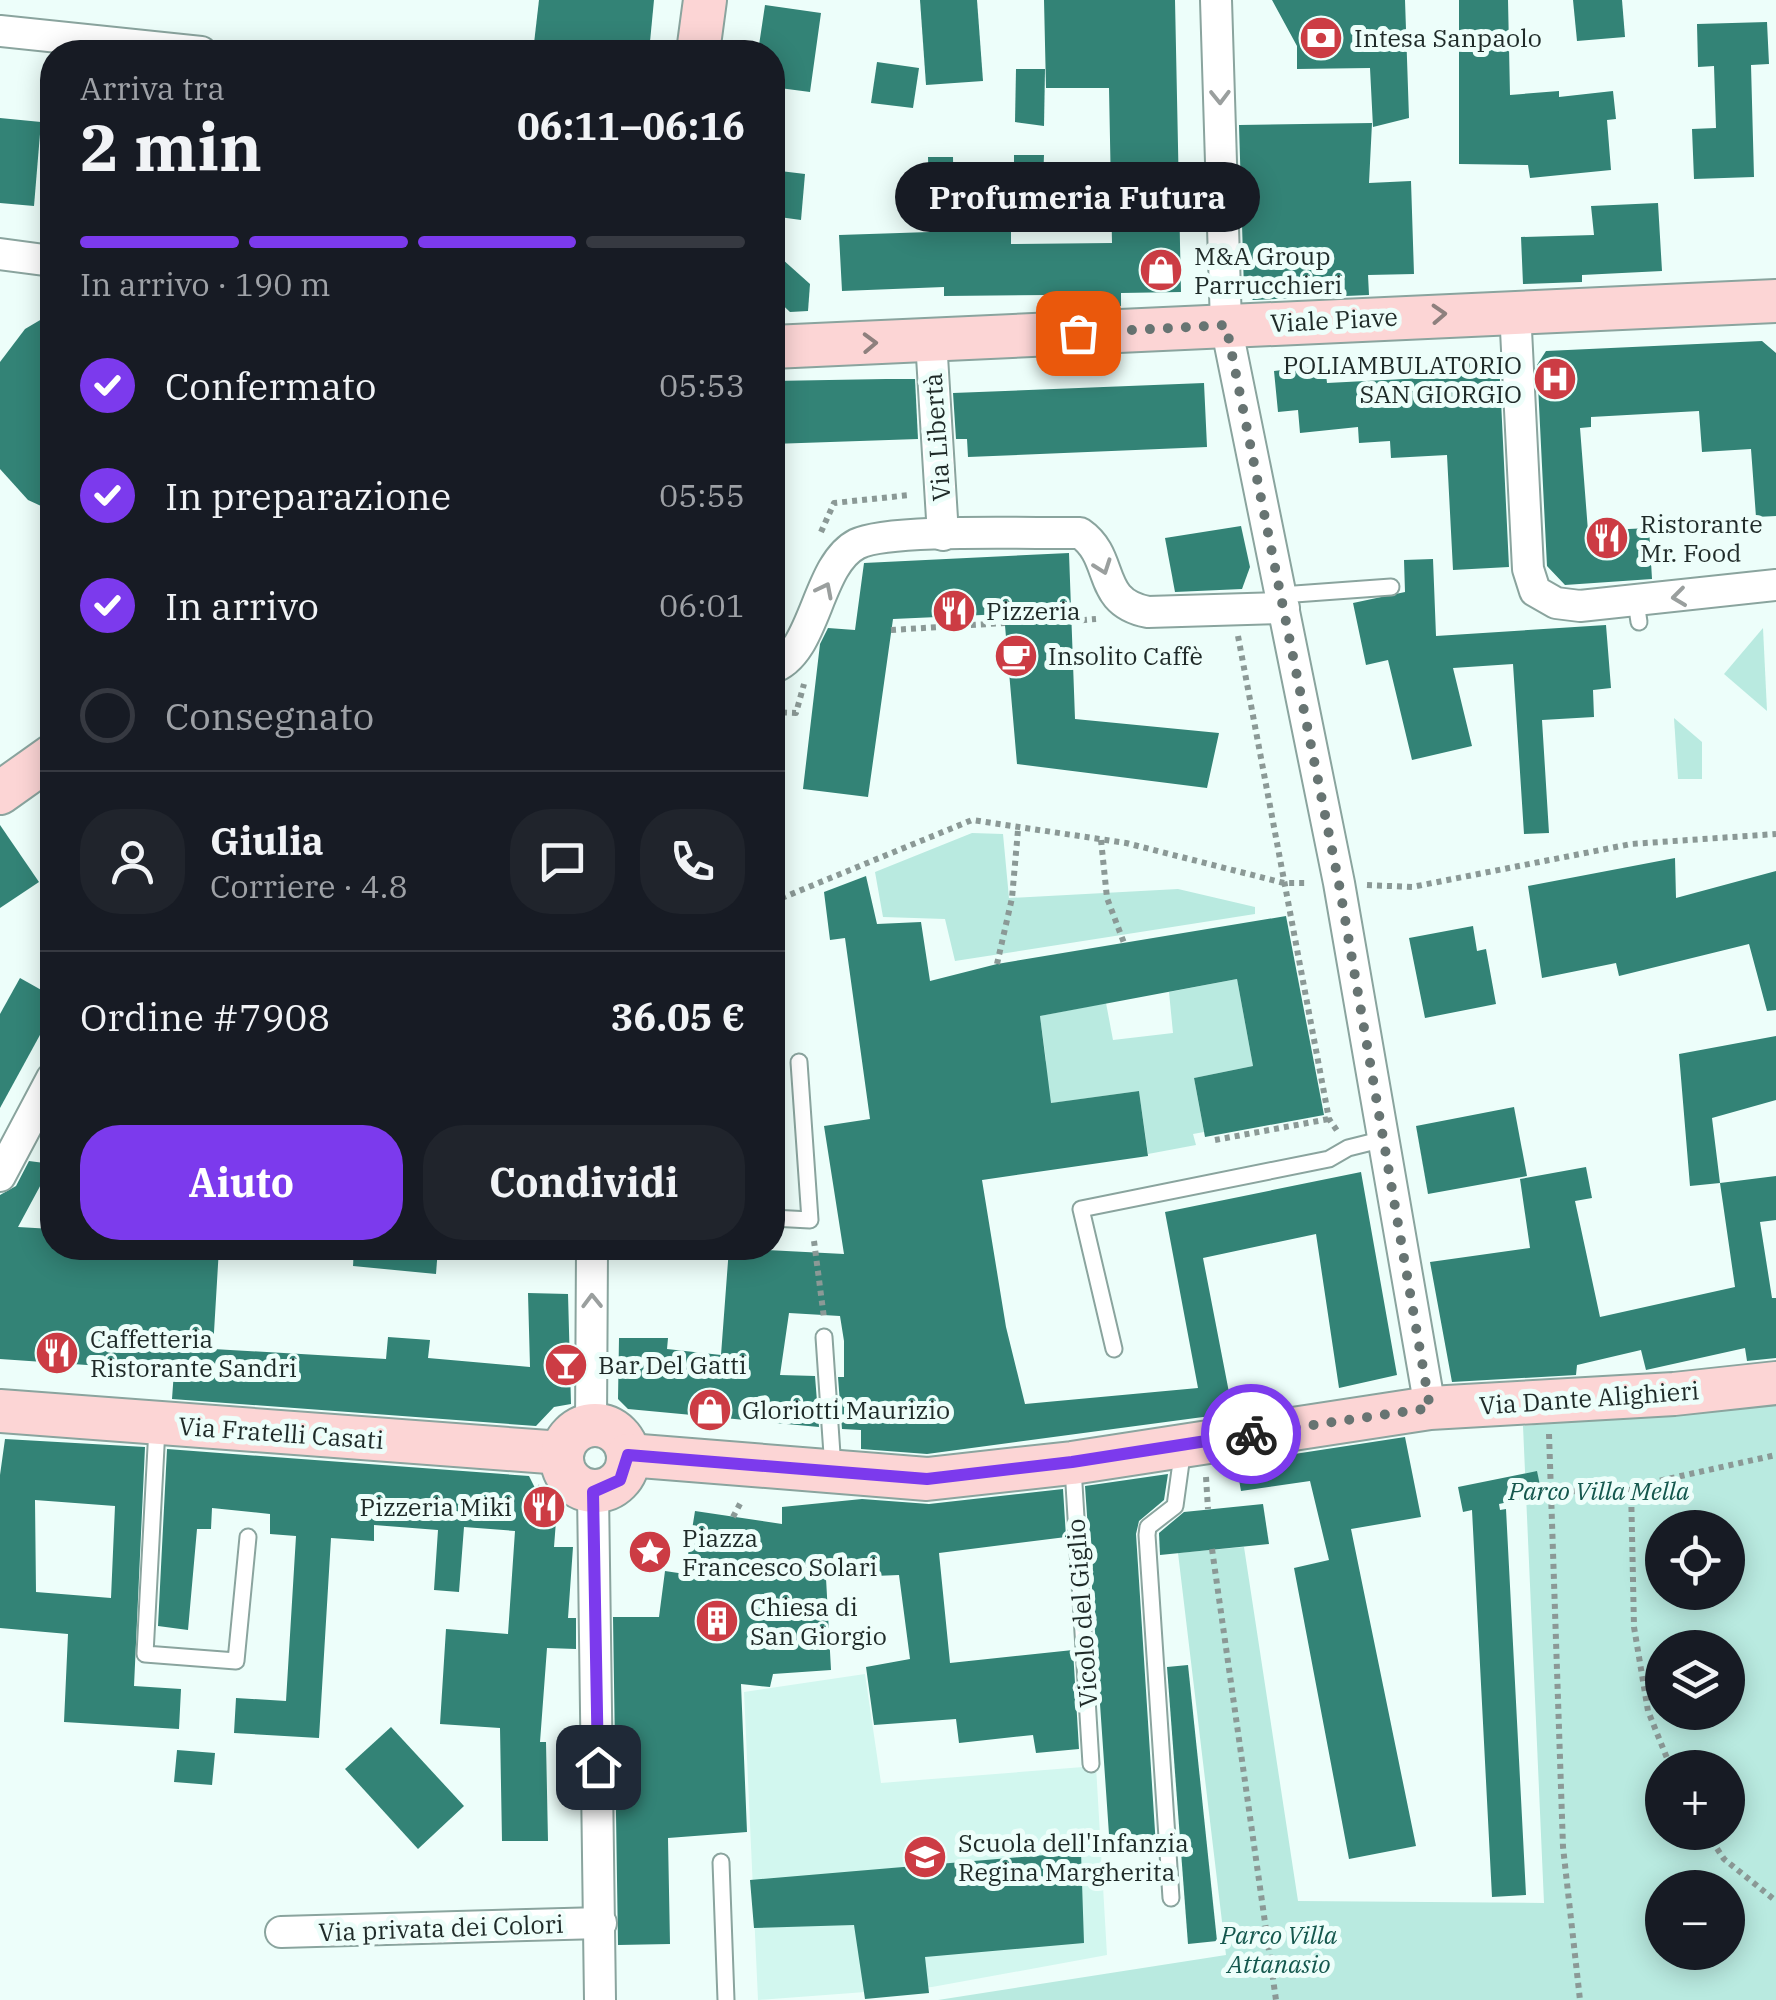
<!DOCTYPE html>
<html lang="it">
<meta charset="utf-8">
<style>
body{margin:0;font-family:"IBM Plex Serif",serif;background:#20242c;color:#f1f3f6;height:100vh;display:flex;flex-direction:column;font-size:38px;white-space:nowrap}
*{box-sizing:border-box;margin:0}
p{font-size:32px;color:#9ea1a6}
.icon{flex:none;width:55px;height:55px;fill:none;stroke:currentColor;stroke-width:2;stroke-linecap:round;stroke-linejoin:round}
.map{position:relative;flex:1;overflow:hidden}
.drawer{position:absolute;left:40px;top:40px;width:745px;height:1220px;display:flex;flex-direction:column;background:#171b24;border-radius:40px;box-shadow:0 5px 25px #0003}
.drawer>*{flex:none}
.tools{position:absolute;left:1645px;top:1510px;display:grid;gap:20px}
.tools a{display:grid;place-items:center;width:100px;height:100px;border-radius:50%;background:#171b24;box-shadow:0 5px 25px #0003;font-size:50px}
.pin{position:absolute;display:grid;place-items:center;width:85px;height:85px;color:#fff;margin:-42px;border-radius:20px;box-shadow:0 5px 15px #0006}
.courier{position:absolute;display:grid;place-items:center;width:100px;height:100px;margin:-50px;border:8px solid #7c3aed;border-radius:50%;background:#fff;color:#222;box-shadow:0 2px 12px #0007}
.bubble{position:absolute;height:70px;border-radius:35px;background:#171b24;box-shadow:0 5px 25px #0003;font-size:32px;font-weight:800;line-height:70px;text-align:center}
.overview em{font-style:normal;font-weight:800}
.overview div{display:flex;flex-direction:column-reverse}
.overview{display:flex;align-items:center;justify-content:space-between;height:170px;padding:0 40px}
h1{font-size:65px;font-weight:800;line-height:75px}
.bar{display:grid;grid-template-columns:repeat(4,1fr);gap:15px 10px;align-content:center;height:120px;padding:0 40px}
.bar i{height:12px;border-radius:8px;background:#363941}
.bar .active{background:#7c3aed}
.bar p{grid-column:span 4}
.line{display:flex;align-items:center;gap:25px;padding:0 40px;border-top:2px solid #363941}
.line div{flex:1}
.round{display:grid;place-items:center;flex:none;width:105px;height:105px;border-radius:40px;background:#20242c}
ol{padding:0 40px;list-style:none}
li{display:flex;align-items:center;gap:30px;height:110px}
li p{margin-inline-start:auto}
li .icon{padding:10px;border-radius:50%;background:#7c3aed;color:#fff;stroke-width:4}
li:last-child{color:#9ea1a6}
li i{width:55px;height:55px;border:5px solid #363941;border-radius:50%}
.primary-button{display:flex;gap:20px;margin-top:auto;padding:20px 40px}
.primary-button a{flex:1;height:115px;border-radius:40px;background:#7c3aed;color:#fff;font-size:40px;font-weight:800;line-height:115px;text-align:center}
.primary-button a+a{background:#20242c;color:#f1f3f6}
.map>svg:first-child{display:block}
</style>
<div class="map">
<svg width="1776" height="2000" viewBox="0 0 1776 2000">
<rect width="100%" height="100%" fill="#edfefa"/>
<path fill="#d2f7ef" d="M865,1674L881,1783L1096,1766L1107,1955L932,1987L758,2000L744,1692Z"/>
<g fill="#b9eae0" fill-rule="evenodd">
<path d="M1763,628L1767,711L1724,674Z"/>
<path d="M1674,718L1702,742V779H1678Z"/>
<path d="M972,833L1003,834L1009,898L1178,889L1255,907V914L955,961L945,919L883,917L875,872Z"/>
<path d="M1237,979L1253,1066L1194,1078L1204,1132L1193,1134L1196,1145L1148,1154L1139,1091L951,1117L1046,1061L1040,1016L1106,1003L1113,1040L1173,1033L1169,992Z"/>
<path d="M1776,1401V2000H938L1226,1955L1178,1553L1244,1547L1298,1901L1544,1903L1523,1426ZM1662,1528H1728V1592H1662ZM1662,1648H1728V1712H1662ZM1662,1768H1728V1832H1662ZM1662,1888H1728V1952H1662Z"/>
</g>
<g fill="#338376" fill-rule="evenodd">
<path d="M539,0H654L649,52H533Z"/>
<path d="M920,0H977L983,81L926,85Z"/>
<path d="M1044,0H1175L1181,292L1121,293V306L1050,309L1049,295L944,296V287L842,291L839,235L930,232L928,157H953L954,216L1011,215V244L1112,243L1109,88H1046Z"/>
<path d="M1272,0H1405L1409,118L1373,127L1370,68L1297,69V46Z"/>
<path d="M1459,0H1508L1510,95L1559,91V97L1613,91L1616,119L1607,120L1611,170L1530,178L1528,165L1459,164Z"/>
<path d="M1573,0H1622L1625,37L1577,41Z"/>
<path d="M765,5L821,13L810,92L772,87V52H758Z"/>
<path d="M1767,22L1769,64L1751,65L1754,177L1694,179L1692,129L1716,128L1714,66L1698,67L1697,24Z"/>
<path d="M877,62L919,68L913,108L871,103Z"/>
<path d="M1016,69H1045L1044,126L1015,122Z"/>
<path d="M0,118L41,122L34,206L0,203Z"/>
<path d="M1372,123L1369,183L1411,181L1414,274L1368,275L1369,295L1253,300L1244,290L1239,125Z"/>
<path d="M1014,155H1044L1043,181H1014Z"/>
<path d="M772,170L805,174L801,220L772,216Z"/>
<path d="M1658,203L1662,271L1582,275V282L1523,284L1521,237L1594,235L1591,206Z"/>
<path d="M772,250L810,284L808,311L790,312L772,295Z"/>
<path d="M52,313V511L28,500L0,469V362L25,329Z"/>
<path d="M1762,341L1776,353V516L1756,517L1751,449L1702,452L1699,411L1591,417V427L1580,428L1588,531L1649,528L1652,579L1565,585L1547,566L1537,365L1546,351Z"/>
<path d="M1499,359L1509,567L1453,570L1447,455L1391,458L1390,441L1359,443L1358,427L1300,433L1298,410L1278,412L1274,371L1325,365L1327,383L1443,377L1442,362Z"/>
<path d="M886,379H915L918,439L772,444V381Z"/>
<path d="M1204,383L1207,447L968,457L967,439H956L953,393Z"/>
<path d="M1241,526L1250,567L1242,589L1175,592L1165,538Z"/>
<path d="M1069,553L1075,719L1219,733L1207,788L1017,764L1004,614L893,619L868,797L803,789L820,644L828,628L855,630L864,563Z"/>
<path d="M1433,559L1436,636L1606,625L1611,688L1593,690L1594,717L1542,720L1549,833L1524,834L1513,664L1453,668L1472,746L1412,760L1388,660L1366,665L1353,603L1405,592L1404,560Z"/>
<path d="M0,825L39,882L0,908Z"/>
<path d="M1675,858L1676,898L1776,871V1010L1767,1011L1749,944L1619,976L1616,963L1542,978L1528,886Z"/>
<path d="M866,876L877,924L921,922L930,981L997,964L1286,916L1324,1115L1205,1137L1194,1078L1253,1066L1237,979L1040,1016L1051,1103L1139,1091L1148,1156L982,1180L1006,1327L1025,1404L1198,1388L1165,1212L1361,1172L1397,1375L1339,1388L1316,1234L1203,1258L1233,1413L927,1454L861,1449V1430L842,1429L838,1377H844V1341L840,1316L789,1313L780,1375L815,1376L819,1427L628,1409L618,1399L619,1338H668L667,1349L721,1355L729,1248L844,1254L824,1126L870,1119L845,938L830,940L824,892Z"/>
<path d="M1473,926L1477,951L1486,949L1496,1004L1425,1018L1409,938Z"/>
<path d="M20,978L52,996V1013L0,1108V1014Z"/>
<path d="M1776,1036V1100L1712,1118L1720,1183L1690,1186L1679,1054Z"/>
<path d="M1514,1107L1527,1176L1428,1194L1416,1126Z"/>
<path d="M29,1161L52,1164L18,1227L52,1229V1248H219L213,1349L386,1359L388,1337L430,1340L428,1358L530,1367L528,1293L568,1294L571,1404L554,1407L536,1426L172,1399L174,1371L0,1359V1195L16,1186Z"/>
<path d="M1586,1167L1592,1198L1575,1201L1600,1317L1735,1287L1720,1183L1776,1176V1220L1760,1222L1772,1298H1776V1358L1747,1361L1745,1348L1646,1370L1641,1350L1577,1365L1576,1375L1452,1382L1430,1262L1530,1248L1520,1179Z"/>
<path d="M354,1248H438L436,1274L353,1266Z"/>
<path d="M1405,1437L1421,1517L1351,1529L1416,1846L1349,1859L1294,1568L1329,1560L1310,1481L1241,1491L1236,1463Z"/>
<path d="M5,1439L145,1447L134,1686L181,1689L179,1729L64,1722L68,1634L0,1628V1475ZM35,1500L115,1506L111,1598L36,1592Z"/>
<path d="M167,1449L529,1476L542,1502L557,1508L554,1547H573L568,1618H576V1649L547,1648L540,1742H546L548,1841H502L500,1728L440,1724L446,1629L508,1634L515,1531L464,1527L459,1592L434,1590L438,1530L374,1525V1541L331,1538L319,1738L234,1733L236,1698L286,1701L296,1536L270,1534V1514L212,1508L211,1529H197L188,1630L158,1626Z"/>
<path d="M1537,1471L1542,1495L1499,1504L1500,1510L1506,1509L1526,1895L1492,1897L1472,1510L1463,1512L1458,1487Z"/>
<path d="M1168,1474L1164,1500L1139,1521L1136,1534L1156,1847L1110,1849L1085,1486Z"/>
<path d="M1063,1489L1066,1537L939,1553L950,1663L1073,1650L1079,1749L1036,1753L1033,1735L959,1743L956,1719L874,1725L866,1667L910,1659L899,1575L826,1578L831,1670L773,1674L770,1687L741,1684L747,1832L668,1838L670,1944L618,1945L613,1617H659L665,1571L685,1574L695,1511L782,1524V1507L862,1499L929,1504Z"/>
<path d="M1263,1504L1269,1544L1160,1555L1159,1533L1184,1512Z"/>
<path d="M1188,1665L1217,1941L1188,1944L1167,1667Z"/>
<path d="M391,1727L464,1806L418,1849L345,1769Z"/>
<path d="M177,1750L215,1753L212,1785L174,1782Z"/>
<path d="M1081,1852L1084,1943L925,1957L929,1993L865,1999L854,1925L754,1928L750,1880Z"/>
</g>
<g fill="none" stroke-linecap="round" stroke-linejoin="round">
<g stroke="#8aa49e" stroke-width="19">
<g id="lane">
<path d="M1281,595L1391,587"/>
<path d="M1636,602L1639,622"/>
<path d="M772,1218L810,1220L799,1062"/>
<path d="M824,1337L833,1469"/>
<path d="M1114,1349L1081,1209L1329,1159L1348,1148L1384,1139"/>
<path d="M157,1428L145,1654L236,1661L248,1537"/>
<path d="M1073,1468L1091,1764"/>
<path d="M721,1862L726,2000"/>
<path d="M1171,1898L1147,1535L1148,1527L1175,1506L1183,1448"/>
</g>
</g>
<g stroke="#8aa49e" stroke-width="34">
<g id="street">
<path d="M1216,0L1226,325L1339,883L1430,1408"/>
<path d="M0,31L201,52"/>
<path d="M0,254L52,261"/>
<path d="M1515,310L1528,569L1535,591L1556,603L1580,606L1776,585"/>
<path d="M931,340L943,535"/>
<path d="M772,668C816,654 816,565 857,544C889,528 1036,534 1080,533C1116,558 1095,602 1148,612L1284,608"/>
<path d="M0,1176L52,1078"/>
<path d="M591,1425L592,1248"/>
<path d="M593,1492L600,2000"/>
<path d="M281,1932L601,1923"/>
</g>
</g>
<g stroke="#8aa49e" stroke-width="46">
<g id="secondary">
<path d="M698,52L705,0"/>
<path d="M772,347L1776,301"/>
<path d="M0,793L52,756"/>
<path d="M0,1411L562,1453"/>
<circle cx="595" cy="1458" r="33"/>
<path d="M628,1455L927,1479L1072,1463L1430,1408L1674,1394L1776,1383"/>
</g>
</g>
<g stroke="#8b9996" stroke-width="6" stroke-dasharray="5 5" stroke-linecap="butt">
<path d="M821,532L834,503L910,495"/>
<path d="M52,615L43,636L52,677"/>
<path d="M1072,621L1096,619"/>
<path d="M891,630L1005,623"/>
<path d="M1238,636L1329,1119L1338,1132"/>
<path d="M772,712L796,713L804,684"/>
<path d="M1101,840L1107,898L1124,943"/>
<path d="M1367,885L1412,887L1631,844L1776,834"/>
<path d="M772,902L972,820L1126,843L1284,883H1309"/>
<path d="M997,964L1012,898L1018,830"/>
<path d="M1215,1140L1329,1119"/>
<path d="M814,1241L824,1318"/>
<path d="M1549,1434L1563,1847L1580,2000"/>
<path d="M1206,1477L1208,1509"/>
<path d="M537,1487L561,1505"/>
<path d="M1631,1487L1634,1627L1648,1711L1671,1768"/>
<path d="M1551,1493L1631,1487L1776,1455"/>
<path d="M733,1517L741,1502"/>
<path d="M1212,1549L1276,2000"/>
<path d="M1706,1832L1724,1859L1776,1901"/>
</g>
<use href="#lane" stroke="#fff" stroke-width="15"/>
<use href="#street" stroke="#fff" stroke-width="30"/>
<use href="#secondary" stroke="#fcd5d5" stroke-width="42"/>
</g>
<defs><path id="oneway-chevron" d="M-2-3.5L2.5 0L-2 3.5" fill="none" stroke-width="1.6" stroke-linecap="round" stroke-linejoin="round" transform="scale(2.5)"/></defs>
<g stroke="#9a9f9e">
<use href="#oneway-chevron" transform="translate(1220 97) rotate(89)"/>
<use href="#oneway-chevron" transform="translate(1103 567) rotate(70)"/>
<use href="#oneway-chevron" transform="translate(825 590) rotate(-63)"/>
<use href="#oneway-chevron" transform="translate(1679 597) rotate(173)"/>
<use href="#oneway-chevron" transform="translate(592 1301) rotate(-91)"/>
</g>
<g stroke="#8e807e">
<use href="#oneway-chevron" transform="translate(1439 314) rotate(-3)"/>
<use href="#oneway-chevron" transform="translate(870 343) rotate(-2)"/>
</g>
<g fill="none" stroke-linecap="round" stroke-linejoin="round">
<path stroke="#677472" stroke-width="10" stroke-dasharray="0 18" d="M1078,333L1226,325L1339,884L1430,1408L1251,1434"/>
<path stroke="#7c3aed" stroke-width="12" d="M598,1767L593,1492L620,1480L628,1455L927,1479L1072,1462L1251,1434"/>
</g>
<defs>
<g id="bank-disc" transform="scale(2.25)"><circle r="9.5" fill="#cc3c44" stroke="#edfefa"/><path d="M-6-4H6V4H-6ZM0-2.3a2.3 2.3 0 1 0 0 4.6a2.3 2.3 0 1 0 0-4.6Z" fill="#fff"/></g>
<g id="shop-disc" transform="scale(2.25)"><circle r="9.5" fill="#cc3c44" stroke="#edfefa"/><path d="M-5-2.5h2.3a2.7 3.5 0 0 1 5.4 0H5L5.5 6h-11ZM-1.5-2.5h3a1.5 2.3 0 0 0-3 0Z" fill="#fff"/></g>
<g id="hospital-disc" transform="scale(2.25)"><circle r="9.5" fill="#cc3c44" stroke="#edfefa"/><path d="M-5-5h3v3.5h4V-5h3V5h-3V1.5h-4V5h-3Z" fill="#fff"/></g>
<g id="restaurant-disc" transform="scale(2.25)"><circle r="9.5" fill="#cc3c44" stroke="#edfefa"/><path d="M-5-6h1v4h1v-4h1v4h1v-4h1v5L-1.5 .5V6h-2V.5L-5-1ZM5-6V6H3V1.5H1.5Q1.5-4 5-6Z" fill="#fff"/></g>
<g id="cafe-disc" transform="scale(2.25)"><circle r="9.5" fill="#cc3c44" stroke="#edfefa"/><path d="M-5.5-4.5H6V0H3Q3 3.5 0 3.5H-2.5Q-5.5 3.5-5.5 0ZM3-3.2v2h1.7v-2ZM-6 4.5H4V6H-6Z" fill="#fff"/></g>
<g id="bar-disc" transform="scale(2.25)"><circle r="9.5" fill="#cc3c44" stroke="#edfefa"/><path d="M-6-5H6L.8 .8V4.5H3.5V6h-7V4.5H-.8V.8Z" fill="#fff"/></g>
<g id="sight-disc" transform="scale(2.25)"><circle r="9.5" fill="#cc3c44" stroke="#edfefa"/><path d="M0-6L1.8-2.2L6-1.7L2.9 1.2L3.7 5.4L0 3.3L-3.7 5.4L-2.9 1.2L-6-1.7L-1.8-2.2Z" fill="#fff"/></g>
<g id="building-disc" transform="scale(2.25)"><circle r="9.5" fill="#cc3c44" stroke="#edfefa"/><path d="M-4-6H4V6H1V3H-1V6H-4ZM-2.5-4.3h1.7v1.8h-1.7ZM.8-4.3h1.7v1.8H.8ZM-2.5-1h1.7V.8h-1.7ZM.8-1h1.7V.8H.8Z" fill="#fff"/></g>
<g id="school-disc" transform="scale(2.25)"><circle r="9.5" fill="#cc3c44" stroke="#edfefa"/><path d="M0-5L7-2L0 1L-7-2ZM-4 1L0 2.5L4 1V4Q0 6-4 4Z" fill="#fff"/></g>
</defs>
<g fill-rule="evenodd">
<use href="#bank-disc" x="1321" y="38"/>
<use href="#shop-disc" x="1161" y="270"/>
<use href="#hospital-disc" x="1555" y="379"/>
<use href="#restaurant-disc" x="1607" y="538"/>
<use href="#restaurant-disc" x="954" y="611"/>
<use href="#cafe-disc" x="1016" y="656"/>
<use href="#restaurant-disc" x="57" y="1353"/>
<use href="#bar-disc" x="566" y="1365"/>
<use href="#shop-disc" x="710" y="1410"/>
<use href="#restaurant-disc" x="544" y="1507"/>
<use href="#sight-disc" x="650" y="1552"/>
<use href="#building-disc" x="717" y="1621"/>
<use href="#school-disc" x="925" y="1857"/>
</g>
<g text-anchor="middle" stroke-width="10" stroke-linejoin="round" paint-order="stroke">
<g font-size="25" fill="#1f2a28" stroke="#edfefa" text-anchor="start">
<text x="1354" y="47">Intesa Sanpaolo</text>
<text x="1194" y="265">M&amp;A Group<tspan x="1194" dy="29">Parrucchieri</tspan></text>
<text x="1522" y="374" text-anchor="end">POLIAMBULATORIO<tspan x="1522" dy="29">SAN GIORGIO</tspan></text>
<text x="1640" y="533">Ristorante<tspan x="1640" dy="29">Mr. Food</tspan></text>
<text x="986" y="620">Pizzeria</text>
<text x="1048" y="665">Insolito Caffè</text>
<text x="90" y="1348">Caffetteria<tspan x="90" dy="29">Ristorante Sandri</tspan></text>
<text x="598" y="1374">Bar Del Gatti</text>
<text x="742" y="1419">Gloriotti Maurizio</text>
<text x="512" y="1516" text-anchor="end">Pizzeria Miki</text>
<text x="682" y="1547">Piazza<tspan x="682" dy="29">Francesco Solari</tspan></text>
<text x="750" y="1616">Chiesa di<tspan x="750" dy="29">San Giorgio</tspan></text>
<text x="958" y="1852">Scuola dell'Infanzia<tspan x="958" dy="29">Regina Margherita</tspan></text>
</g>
<g font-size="25" fill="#1f2a28" stroke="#edfefa">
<text transform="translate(1334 320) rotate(-3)" y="9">Viale Piave</text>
<text transform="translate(937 437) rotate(-94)" y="9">Via Libertà</text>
<text transform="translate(1589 1398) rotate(-4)" y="9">Via Dante Alighieri</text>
<text transform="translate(281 1433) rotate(4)" y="9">Via Fratelli Casati</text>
<text transform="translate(1082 1613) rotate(-94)" y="9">Vicolo del Giglio</text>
<text transform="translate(441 1928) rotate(-2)" y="9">Via privata dei Colori</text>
</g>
<g font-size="25" font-style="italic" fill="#14574d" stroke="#edfefa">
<text x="1599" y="1500">Parco Villa Mella</text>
<text x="1279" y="1944">Parco Villa<tspan x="1279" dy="29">Attanasio</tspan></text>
</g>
</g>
</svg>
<div class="tools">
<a><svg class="icon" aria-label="locate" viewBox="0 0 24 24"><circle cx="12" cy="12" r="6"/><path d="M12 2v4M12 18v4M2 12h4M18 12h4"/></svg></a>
<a><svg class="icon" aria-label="layers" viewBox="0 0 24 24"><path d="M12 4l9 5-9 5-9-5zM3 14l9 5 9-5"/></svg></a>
<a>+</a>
<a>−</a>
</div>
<div class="pin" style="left:1078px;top:333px;background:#ea580c"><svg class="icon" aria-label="bag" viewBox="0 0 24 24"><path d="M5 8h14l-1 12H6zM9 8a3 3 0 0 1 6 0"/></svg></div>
<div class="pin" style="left:598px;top:1767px;background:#1f2937"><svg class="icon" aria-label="home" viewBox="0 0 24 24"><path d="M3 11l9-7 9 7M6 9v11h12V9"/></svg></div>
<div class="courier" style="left:1251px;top:1434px"><svg class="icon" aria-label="bike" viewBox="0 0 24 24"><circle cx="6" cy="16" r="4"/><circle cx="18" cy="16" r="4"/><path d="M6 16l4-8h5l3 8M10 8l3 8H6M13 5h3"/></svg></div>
<div class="bubble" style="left:895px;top:162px;width:365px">Profumeria Futura</div>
<section class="drawer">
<div class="overview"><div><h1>2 min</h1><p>Arriva tra</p></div><em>06:11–06:16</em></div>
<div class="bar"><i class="active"></i><i class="active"></i><i class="active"></i><i></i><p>In arrivo · 190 m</p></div>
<ol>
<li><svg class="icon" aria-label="check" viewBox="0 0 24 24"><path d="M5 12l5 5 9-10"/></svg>Confermato<p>05:53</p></li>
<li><svg class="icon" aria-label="check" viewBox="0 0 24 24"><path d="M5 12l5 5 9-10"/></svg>In preparazione<p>05:55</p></li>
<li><svg class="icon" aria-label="check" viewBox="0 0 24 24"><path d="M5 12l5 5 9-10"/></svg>In arrivo<p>06:01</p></li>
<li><i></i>Consegnato</li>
</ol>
<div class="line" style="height:180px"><a class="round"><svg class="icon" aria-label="person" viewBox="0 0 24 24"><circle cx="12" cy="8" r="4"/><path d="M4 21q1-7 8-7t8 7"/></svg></a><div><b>Giulia</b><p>Corriere · 4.8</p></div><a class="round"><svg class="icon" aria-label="chat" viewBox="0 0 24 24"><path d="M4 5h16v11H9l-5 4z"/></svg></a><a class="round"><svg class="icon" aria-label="phone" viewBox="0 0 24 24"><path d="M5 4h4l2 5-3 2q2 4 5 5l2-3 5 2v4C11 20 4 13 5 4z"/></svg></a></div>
<div class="line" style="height:130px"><div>Ordine #7908</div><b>36.05 €</b></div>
<div class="primary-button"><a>Aiuto</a><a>Condividi</a></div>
</section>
</div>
